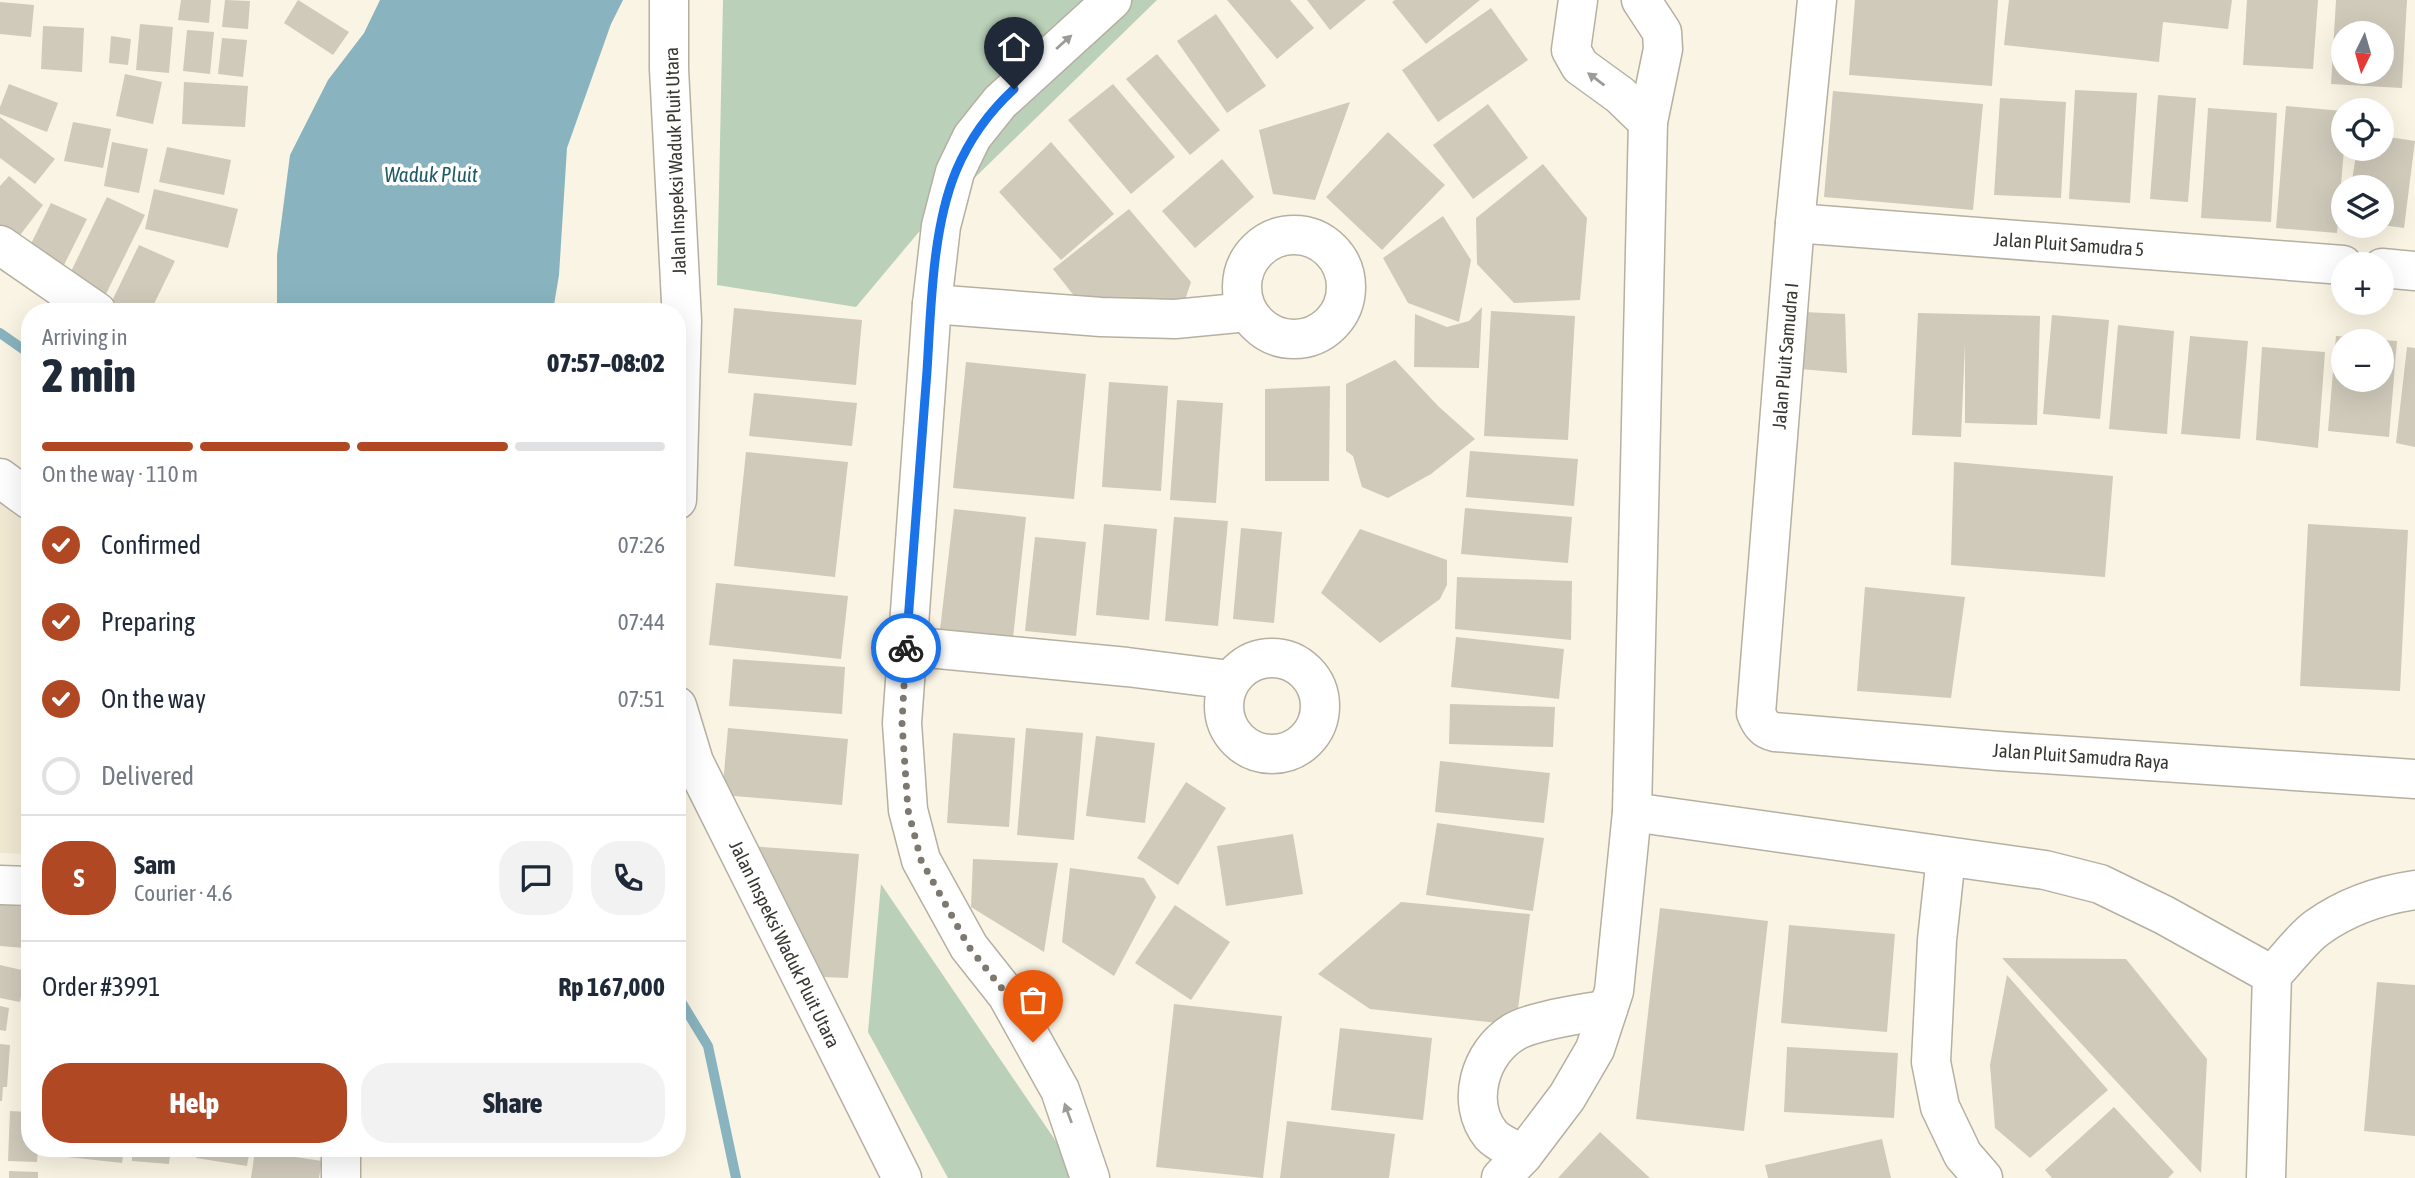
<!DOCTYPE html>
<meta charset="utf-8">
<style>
body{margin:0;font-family:"Asap Condensed",sans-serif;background:#f2f2f3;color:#1f2937;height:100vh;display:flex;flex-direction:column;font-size:26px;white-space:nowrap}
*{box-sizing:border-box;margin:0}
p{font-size:23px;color:#747a83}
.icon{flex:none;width:38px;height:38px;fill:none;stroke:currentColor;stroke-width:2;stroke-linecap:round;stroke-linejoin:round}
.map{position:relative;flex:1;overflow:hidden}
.details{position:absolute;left:21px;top:303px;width:665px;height:854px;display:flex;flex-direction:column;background:#fff;border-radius:28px;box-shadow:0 7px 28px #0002}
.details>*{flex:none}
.needle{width:46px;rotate:185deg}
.fabs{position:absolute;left:2331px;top:21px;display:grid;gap:14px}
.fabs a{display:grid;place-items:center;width:63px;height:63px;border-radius:50%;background:#fff;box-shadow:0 7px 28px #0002;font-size:35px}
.pin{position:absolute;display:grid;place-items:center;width:60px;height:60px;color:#fff;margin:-72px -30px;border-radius:50% 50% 50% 0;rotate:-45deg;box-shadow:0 0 7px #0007}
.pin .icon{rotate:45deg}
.courier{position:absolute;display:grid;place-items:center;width:70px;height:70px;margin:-35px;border:5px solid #1a73e8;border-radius:50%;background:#fff;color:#222;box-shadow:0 2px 9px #0007}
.headline em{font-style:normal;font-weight:800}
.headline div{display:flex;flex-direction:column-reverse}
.headline{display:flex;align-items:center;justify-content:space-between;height:119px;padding:0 21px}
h1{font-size:46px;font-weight:800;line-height:52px}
.bar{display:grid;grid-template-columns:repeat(4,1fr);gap:10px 7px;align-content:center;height:84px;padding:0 21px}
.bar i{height:9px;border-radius:5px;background:#e0e1e3}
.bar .selected{background:#af4823}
.bar p{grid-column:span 4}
.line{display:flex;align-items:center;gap:18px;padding:0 21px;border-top:2px solid #e0e1e3}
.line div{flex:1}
.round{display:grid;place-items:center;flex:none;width:74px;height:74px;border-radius:28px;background:#f2f2f3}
ol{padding:0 21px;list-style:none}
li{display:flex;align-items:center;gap:21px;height:77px}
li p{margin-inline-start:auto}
li .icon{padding:7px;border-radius:50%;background:#af4823;color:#fff;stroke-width:4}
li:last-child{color:#747a83}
li i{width:38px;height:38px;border:4px solid #e0e1e3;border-radius:50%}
.primary-button{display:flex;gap:14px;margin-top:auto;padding:14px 21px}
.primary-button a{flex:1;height:80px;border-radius:28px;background:#af4823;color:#fff;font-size:28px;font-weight:800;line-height:80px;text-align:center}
.primary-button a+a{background:#f2f2f3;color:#1f2937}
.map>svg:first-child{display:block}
</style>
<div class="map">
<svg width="2415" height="1178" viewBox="0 0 2415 1178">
<rect width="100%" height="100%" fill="#faf4e4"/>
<path fill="#f1e9d2" d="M0,503L30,527V854L0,853Z"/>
<g fill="#bad0b8">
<path d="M723,0H1157L918,233L856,307L717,285Z"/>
<path d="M881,884L1068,1159L1069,1178H948L868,1032Z"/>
</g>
<path fill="#89b4bf" d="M380,0H623L611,24L567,148L559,275L553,311H277V255L290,155L328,80L364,33Z"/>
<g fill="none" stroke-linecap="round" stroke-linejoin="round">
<g stroke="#89b4bf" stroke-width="10">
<path d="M0,333L30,354"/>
<path d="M677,995L708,1046L736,1178"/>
</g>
</g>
<g fill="#cfcaba" fill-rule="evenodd">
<path d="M181,0H211L209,23L178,20Z"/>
<path d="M225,0L250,1L248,29L222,27Z"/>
<path d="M298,0L349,32L333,55L284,23Z"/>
<path d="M1227,0H1290L1314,28L1277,59Z"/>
<path d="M1307,0H1366L1330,30Z"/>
<path d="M1395,0H1480L1426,44L1392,2Z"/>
<path d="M1855,0H1998L1992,86L1849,75Z"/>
<path d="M2009,0H2232L2228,29L2163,22L2159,62L2004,45Z"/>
<path d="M2247,0H2318L2313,69L2243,65Z"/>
<path d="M2336,0H2407L2402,88L2331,84ZM2343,33H2382V72H2343Z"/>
<path d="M0,2L34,5L31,37L0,34Z"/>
<path d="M1491,8L1528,60L1438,122L1402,70Z"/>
<path d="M1216,14L1266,86L1227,113L1177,41Z"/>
<path d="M140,24L173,27L169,73L136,70Z"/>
<path d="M43,26L84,28L82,72L41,69Z"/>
<path d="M187,30L214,32L210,74L183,71Z"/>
<path d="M111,36L131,39L128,65L109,63Z"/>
<path d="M222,38L247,40L243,77L218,74Z"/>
<path d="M1157,54L1220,130L1190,155L1126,79Z"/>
<path d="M125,74L162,82L153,124L116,116Z"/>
<path d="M184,82L248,86L245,127L182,124Z"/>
<path d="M9,84L58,103L47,132L0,114V107Z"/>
<path d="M1113,84L1175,157L1131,194L1068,120Z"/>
<path d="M2075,90L2137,93L2130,203L2069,199Z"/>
<path d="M1833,91L1983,104L1973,210L1824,197Z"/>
<path d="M2158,95L2196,98L2188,202L2150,199Z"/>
<path d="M2000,98L2066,102L2061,198L1994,195Z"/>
<path d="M1350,102L1315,200L1273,194L1259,130Z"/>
<path d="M1488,104L1528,158L1473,199L1433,145Z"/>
<path d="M2286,106L2343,111L2344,149L2337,233L2276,228Z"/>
<path d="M2208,108L2277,113L2271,222L2201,218Z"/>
<path d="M0,117L55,159L35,184L0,158Z"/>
<path d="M73,122L111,129L103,168L64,161Z"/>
<path d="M1388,132L1445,185L1382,250L1326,197Z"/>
<path d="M2382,136L2415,141L2404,228L2382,225V187H2351L2357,149H2382Z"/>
<path d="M112,142L148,149L139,193L104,186Z"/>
<path d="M1051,142L1114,214L1061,260L999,192Z"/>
<path d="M167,147L231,160L224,195L159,182Z"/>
<path d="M1222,159L1254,197L1195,248L1162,211Z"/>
<path d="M1543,164L1587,218L1580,300L1514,303L1477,264L1476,218Z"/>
<path d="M9,176L43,205L11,247L0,238V186Z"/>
<path d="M154,189L238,209L228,248L145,229Z"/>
<path d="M107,197L145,215L102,302L65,284Z"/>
<path d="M51,203L87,219L61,271L26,254Z"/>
<path d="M1129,209L1191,282L1185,300L1082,306L1053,269Z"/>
<path d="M1443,216L1471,260L1459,322L1408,303L1383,258Z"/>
<path d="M139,245L175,261L150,312H133L112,301Z"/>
<path d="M1482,307L1479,368L1414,367L1415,314L1447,327L1469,321Z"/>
<path d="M734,308L862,320L856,385L728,373Z"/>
<path d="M1491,311L1575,316L1568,440L1484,436Z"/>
<path d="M1804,312L1845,314L1847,373L1800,369Z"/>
<path d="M1918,313L2040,316L2037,425L1965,423V344L1961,437L1912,435Z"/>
<path d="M2052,315L2109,320L2100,419L2043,414Z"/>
<path d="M2118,325L2174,331L2167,434L2109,429Z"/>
<path d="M2190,336L2248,341L2240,439L2181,434Z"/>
<path d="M2336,336L2377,339V341H2343V380H2382V340L2397,341L2389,437L2328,431Z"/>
<path d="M2262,347L2325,352L2318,448L2256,440Z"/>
<path d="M2407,347L2415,348V447L2396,443Z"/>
<path d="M1395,360L1438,406L1475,439L1431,474L1388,498L1362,487L1353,456L1346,451V384Z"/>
<path d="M966,362L1086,374L1074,499L953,488Z"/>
<path d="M1109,382L1168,386L1161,491L1102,487Z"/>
<path d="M1330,386L1329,481H1265V389Z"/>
<path d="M754,393L857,403L852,446L749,436Z"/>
<path d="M1177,400L1223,403L1216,503L1170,500Z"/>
<path d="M1470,451L1578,459L1574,506L1466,497Z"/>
<path d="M746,452L848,462L835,577L734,566Z"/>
<path d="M1954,462L2113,476L2105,577L1951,565Z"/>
<path d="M1465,508L1572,517L1568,563L1461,554Z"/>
<path d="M954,509L1026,517L1013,638L940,630Z"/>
<path d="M1174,517L1228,521L1218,626L1165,621Z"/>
<path d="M1104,524L1157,529L1149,620L1096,615Z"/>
<path d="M2308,524L2408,530L2400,691L2300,686Z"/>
<path d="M1241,528L1282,532L1274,623L1233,619Z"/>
<path d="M1360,529L1447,560V585L1440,599L1380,643L1321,593Z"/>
<path d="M1035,537L1086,542L1076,636L1025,631Z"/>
<path d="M1457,577L1572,581L1571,640L1455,629Z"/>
<path d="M716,583L848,596L841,659L709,645Z"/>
<path d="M1865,587L1965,597L1951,698L1857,691Z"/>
<path d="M1456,637L1564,649L1559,699L1451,687Z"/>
<path d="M733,659L845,667L842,714L729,706Z"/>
<path d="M1450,704L1555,707L1553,747L1449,744Z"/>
<path d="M728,728L848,739L842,805L722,795Z"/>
<path d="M1026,728L1083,733L1074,840L1017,835Z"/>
<path d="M953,733L1015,738L1009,827L947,823Z"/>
<path d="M1096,736L1155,743L1145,823L1086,816Z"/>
<path d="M1440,761L1550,773L1544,823L1435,812Z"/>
<path d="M1186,782L1226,808L1178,885L1137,858Z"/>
<path d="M1437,823L1544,838L1533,911L1426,895Z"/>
<path d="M1293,834L1303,894L1226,906L1217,846Z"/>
<path d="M749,846L859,854L848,978L823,977Z"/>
<path d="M973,859L1058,863L1044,952L971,907Z"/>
<path d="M1070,868L1144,878L1156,897L1114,976L1062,942Z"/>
<path d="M0,889L30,891L25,948L0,946Z"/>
<path d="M1401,902L1530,914L1516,1025L1370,1009L1318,974Z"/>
<path d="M1175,905L1230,942L1191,1000L1135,963Z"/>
<path d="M1660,908L1768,921L1744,1131L1636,1119Z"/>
<path d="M1789,925L1895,934L1887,1032L1781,1023Z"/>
<path d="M2002,958L2126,959L2207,1059L2201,1173Z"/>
<path d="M0,965L26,971L20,1002L0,998Z"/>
<path d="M2007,975L2108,1090L2030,1158L1995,1128L1990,1065Z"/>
<path d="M2377,982L2415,985V1136L2364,1131Z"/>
<path d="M1174,1004L1282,1016L1263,1178L1156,1167Z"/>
<path d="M0,1006L9,1008L6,1031L0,1030Z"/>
<path d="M1340,1028L1432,1038L1423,1120L1331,1110Z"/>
<path d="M0,1044L10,1045L7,1087H3L2,1101H0Z"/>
<path d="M1787,1047L1898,1053L1894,1118L1784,1112Z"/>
<path d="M30,1057V1085H28L24,1058Z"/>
<path d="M2114,1107L2174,1172L2168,1178H2052L2045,1170Z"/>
<path d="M10,1111L30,1112V1148H38L37,1162L8,1161Z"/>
<path d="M1287,1121L1395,1134L1389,1178H1280Z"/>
<path d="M1600,1132L1650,1178H1558Z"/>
<path d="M1882,1139L1891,1178H1768L1765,1165Z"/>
<path d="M50,1148H124L122,1163L49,1155Z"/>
<path d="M132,1148H171L169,1164L132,1161Z"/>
<path d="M198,1148H250L247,1166L196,1158Z"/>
<path d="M285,1148H333L332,1156Z"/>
<path d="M255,1151L322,1161L319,1178H251Z"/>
<path d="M9,1171L38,1172V1178H9Z"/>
</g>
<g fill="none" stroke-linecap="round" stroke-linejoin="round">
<g stroke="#b5b0a1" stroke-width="41">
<g id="street">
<path d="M1578,0L1571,50L1580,66L1620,95L1648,122"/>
<path d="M1817,0L1795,223L1756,713C1760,723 1764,730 1775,732L1998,751L2415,779"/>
<path d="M1795,223L2343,265"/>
<circle cx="1294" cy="287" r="52"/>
<path d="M0,245L97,312"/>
<path d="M2382,268L2415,271"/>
<path d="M932,304L1101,317L1175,319L1248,312"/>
<path d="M907,646L1127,667L1230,680"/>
<circle cx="1272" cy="706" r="48"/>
<path d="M1632,812L2045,870L2100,884L2164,915L2272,975"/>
<path d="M1946,857L1937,940L1931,1062L1940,1107L1963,1155L1983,1178"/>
<path d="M0,885L30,886"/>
<path d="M1523,1155C1513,1149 1498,1143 1491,1135C1465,1103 1480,1052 1514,1032C1534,1020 1584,1014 1608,1009"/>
<path d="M1090,1178L1060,1090L1007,995L969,947L921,860L908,810L902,723L932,304L941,226L955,172L972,137L1000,102L1112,0"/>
<path d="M1501,1178L1523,1155L1567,1097L1595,1049L1614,991L1632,812L1648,122L1663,49L1662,32L1641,0"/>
<path d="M2266,1178L2272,975C2286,961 2302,938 2318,927C2346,907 2381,895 2415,890"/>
</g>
</g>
<g stroke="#b5b0a1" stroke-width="41">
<g id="secondary">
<path d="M669,0V69L682,321L677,500"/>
<path d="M0,478L30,500"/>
<path d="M677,706L694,762L902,1178"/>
<path d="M341,1178V1148"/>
</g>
</g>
<use href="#street" stroke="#fff" stroke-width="38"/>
<use href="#secondary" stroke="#fff" stroke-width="38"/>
</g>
<defs><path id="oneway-solid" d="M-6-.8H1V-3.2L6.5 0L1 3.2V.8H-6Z" transform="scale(1.75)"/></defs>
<g fill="#9c9b98">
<use href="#oneway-solid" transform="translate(1064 42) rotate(-42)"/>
<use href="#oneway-solid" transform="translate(1596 79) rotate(-143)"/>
<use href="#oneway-solid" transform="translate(1068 1113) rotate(-110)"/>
</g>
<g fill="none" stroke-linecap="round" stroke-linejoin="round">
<path stroke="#7d7970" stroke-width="7" stroke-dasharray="0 12.6" d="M906,648L902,723L908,810L921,860L969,947L1007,995L1033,1042"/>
<path stroke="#1a73e8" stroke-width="9" d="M906,648C913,556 920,463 927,371C931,309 932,229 956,171C969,140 989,112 1014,89"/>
</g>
<g text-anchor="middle" stroke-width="7" stroke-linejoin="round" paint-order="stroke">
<g font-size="19" fill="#393731" stroke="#fff">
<text transform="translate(675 161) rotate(-92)" y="7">Jalan Inspeksi Waduk Pluit Utara</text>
<text transform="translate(2069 244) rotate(4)" y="7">Jalan Pluit Samudra 5</text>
<text transform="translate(1785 356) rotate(-85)" y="7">Jalan Pluit Samudra I</text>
<text transform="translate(2081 756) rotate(4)" y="7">Jalan Pluit Samudra Raya</text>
<text transform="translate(785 944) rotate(64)" y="7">Jalan Inspeksi Waduk Pluit Utara</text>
</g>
<g font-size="21" font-style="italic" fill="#205b68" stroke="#fff">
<text x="431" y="182">Waduk Pluit</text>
</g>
</g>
</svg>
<div class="fabs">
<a><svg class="needle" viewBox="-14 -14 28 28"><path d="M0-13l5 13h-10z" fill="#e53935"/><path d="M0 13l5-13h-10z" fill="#747a83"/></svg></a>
<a><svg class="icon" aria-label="locate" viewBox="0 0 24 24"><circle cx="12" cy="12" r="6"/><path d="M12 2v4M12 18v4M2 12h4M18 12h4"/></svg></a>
<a><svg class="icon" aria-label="layers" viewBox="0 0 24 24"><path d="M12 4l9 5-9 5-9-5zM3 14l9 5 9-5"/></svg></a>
<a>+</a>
<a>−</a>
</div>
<div class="pin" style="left:1033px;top:1042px;background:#ea580c"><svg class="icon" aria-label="bag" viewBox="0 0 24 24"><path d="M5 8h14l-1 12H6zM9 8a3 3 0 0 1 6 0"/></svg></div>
<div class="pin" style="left:1014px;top:89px;background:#1f2937"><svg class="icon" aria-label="home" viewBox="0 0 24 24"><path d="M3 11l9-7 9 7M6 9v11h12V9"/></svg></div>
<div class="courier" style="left:906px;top:648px"><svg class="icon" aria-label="bike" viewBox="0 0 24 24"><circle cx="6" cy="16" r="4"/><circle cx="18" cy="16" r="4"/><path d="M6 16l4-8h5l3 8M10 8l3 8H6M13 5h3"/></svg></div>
<section class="details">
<div class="headline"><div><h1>2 min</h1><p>Arriving in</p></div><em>07:57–08:02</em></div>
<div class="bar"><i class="selected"></i><i class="selected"></i><i class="selected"></i><i></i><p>On the way · 110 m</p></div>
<ol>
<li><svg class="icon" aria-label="check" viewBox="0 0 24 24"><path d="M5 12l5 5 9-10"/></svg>Confirmed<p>07:26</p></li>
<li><svg class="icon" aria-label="check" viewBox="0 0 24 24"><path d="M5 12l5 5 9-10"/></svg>Preparing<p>07:44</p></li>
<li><svg class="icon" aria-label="check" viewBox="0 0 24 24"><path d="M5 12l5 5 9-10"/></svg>On the way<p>07:51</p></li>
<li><i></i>Delivered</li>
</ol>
<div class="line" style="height:126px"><b class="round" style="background:#af4823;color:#fff">S</b><div><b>Sam</b><p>Courier · 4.6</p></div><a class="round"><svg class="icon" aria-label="chat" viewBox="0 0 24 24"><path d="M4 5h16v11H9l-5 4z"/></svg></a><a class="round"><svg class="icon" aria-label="phone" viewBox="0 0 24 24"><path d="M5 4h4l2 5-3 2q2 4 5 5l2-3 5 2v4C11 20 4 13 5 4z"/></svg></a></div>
<div class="line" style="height:91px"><div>Order #3991</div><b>Rp 167,000</b></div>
<div class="primary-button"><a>Help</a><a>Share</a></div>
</section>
</div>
